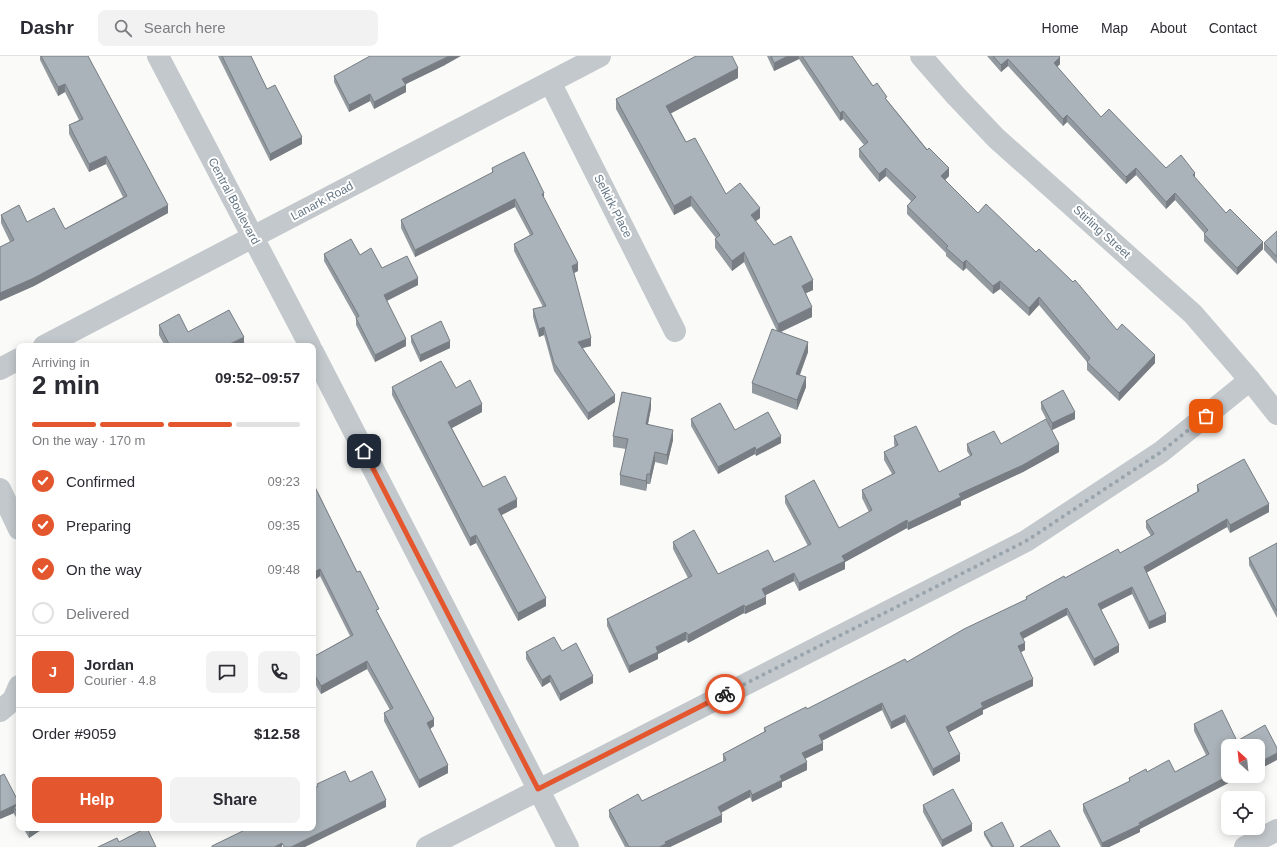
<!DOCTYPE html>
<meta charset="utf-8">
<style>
body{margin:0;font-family:Helvetica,sans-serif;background:#f2f2f3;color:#2b2b33;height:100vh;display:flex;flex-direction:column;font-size:15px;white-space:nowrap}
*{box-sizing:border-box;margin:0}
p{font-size:13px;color:#7c7c81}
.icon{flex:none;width:22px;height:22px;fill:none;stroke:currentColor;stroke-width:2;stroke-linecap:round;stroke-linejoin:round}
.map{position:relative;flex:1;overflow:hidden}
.panel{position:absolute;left:16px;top:287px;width:300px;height:488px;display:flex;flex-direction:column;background:#fff;border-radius:8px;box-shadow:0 2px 10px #0003}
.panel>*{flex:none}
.needle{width:26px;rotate:333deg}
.controls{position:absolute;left:1221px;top:683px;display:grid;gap:8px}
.controls a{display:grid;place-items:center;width:44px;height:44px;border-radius:8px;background:#fff;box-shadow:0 2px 10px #0003;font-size:20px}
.pin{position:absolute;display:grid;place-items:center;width:34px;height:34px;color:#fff;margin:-17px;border-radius:8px;box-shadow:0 2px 6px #0006}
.courier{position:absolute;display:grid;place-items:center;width:40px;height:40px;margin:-20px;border:3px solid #e4572e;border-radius:50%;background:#fff;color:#222;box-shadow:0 1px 5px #0007}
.headline em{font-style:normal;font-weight:700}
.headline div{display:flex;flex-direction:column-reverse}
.headline{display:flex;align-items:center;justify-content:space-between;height:68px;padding:0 16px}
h1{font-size:26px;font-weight:700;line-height:30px}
.bar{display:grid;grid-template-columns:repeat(4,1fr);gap:6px 4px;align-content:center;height:48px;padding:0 16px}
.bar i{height:5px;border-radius:3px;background:#e1e1e2}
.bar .current{background:#e4572e}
.bar p{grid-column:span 4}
.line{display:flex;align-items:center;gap:10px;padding:0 16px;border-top:1px solid #e1e1e2}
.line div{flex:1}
.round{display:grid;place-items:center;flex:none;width:42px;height:42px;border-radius:8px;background:#f2f2f3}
ol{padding:0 16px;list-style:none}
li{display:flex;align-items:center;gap:12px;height:44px}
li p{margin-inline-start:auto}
li .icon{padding:4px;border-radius:50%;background:#e4572e;color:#fff;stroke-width:4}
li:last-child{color:#7c7c81}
li i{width:22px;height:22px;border:2px solid #e1e1e2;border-radius:50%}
.primary-button{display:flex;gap:8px;margin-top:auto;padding:8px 16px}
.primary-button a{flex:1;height:46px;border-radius:8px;background:#e4572e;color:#fff;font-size:16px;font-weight:700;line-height:46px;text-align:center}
.primary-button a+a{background:#f2f2f3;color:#2b2b33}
header{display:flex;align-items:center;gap:24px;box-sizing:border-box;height:56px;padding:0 20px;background:#fff;border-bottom:1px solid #e1e1e2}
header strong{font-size:19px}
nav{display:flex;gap:22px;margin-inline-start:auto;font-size:14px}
.search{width:280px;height:36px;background:#f2f2f3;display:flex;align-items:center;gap:10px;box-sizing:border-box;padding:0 14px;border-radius:8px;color:#7c7c81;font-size:15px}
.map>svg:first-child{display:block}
</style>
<header>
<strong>Dashr</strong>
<div class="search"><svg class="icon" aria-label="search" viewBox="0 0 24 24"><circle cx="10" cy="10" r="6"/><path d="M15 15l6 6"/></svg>Search here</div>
<nav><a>Home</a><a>Map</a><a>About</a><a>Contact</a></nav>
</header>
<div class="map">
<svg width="1277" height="791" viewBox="0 0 1277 791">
<rect width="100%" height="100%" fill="#fafaf8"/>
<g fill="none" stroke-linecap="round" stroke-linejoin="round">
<g stroke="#c3c8cc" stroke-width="22">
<path d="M158,0L310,290"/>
<path d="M921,0L956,40L996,82L1193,258L1250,324L1277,358"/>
<path d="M550,26L675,275"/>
<path d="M44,290L600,0"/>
<path d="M313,296L568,791"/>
<path d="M0,313L19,303"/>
<path d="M0,433L19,473"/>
<path d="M0,655L13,644L19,630"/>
<path d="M427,791L1026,485L1161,396L1250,324"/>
<path d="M1245,791L1277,774"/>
</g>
</g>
<g fill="#929a9f">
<path d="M40,0H88L168,157L34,230L0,245V191L10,186L1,167V159L27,166L65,173L123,141L106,108L89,116L69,78V69L79,64L65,36L58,40L40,4Z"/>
<path d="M218,0H251L267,33L302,88L270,105Z"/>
<path d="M767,0H852L873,30L887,44L949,120L945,124L978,157L1117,274L1155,307L1119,345L1087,314V306L1039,249L1029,260L1000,233L993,238L966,212L963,215L946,200V197L907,158V150L911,145L886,120L879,126L859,101V93L864,89L843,63L840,65L799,3L774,15Z"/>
<path d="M987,0H1059L1060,8L1057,11L1101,61L1166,112L1195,122L1226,157L1263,193L1237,219L1204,185V178H1205L1175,144L1166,153L1136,119L1126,128L1067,66L1063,70L1008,10L1001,16Z"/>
<path d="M445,9L405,28L406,36L374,53L370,45L349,56L334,26V20Z"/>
<path d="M738,22L671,57L686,86L726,138L760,162L755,165L774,189L813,234L806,237L812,261L781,276L808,296L800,319L806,331L797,354L752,337V327L777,275L744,206L732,215L715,192V183L716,182L691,150L674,159L616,53V43Z"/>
<path d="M492,112L544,143L578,215L574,217L591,290L583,292L615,346L588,364L554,315L544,279L539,281L533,261V253L543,251L514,195V188L530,179L515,151L415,201L401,172V164L492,117Z"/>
<path d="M1277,175V208L1264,194V187Z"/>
<path d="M324,198L360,199L382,212L418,229L387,245L406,290L375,306L356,269V262L324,205Z"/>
<path d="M159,269L188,276L244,290H165L159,279Z"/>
<path d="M411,280L450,292L420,306L411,286Z"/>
<path d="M392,331L456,332L482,356L452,372L483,431L517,451L501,459L546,550L518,565L476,487L470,490L392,339Z"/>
<path d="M1041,346L1075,363L1052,374L1041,353Z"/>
<path d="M651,352L648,368L673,384L667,409L655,406L650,428H647L646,435L620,429V419L626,393L613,391V380Z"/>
<path d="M691,363L735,374L781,387L756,400L755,398L718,418L691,370Z"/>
<path d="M894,380L939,416L970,400L967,395V388H1001L1059,396L1023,416L961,445V449L908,474L907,472L845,506V513L799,535L794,525L765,539L766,548L745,558L744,557L688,587L686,584L658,598V603L629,617L607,570V563L688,522L673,493V486L718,518L774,506L808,490L785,447V440L839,472L869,456L862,442V434L892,418L884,404V396L895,391L894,388Z"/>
<path d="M313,427L434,670L430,673L448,717L419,732L384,665V657L390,654L367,613L321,638L313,624V601L350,580L320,520L316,523L313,517Z"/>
<path d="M1197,429L1269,456L1230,477L1227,471L1146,517L1166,566L1149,573L1132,538L1101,554L1119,596L1094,610L1067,559L1023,583L1025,594L1020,596L1033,630L983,654V658L949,676L960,705L933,720L905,666L891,673L882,654L822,685L823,694L805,703L807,714L782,726V731L752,746L750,741L721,757L722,766L670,791H625L609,761V754L642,745L723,706V698L764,676V672L807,653L907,606L1026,544V541L1065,522L1120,497L1151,480L1146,472V465L1197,436Z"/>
<path d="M1277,487V562L1249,509V502Z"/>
<path d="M562,595L593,627L560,645L550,626L542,631L526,603V596Z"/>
<path d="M1194,668L1237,685L1258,690L1228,720H1248L1238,725L1236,723L1140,773V776L1109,791H1101L1083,755V748L1129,726V722L1175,716L1206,699L1194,675Z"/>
<path d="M19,747V766L14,758V757L0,763Z"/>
<path d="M923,749L972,775L942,791L923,756Z"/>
<path d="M23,772H44L29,782Z"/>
<path d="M984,776L1014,791H991L984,779Z"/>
</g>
<g fill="#777d82">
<path d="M449,0H461L445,9L402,30V23Z"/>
<path d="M788,0H799V3L774,15V7Z"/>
<path d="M1060,1V8L1054,14V7Z"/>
<path d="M1008,3V10L1001,16V9Z"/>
<path d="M738,12V22L666,60V50Z"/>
<path d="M65,28V36L58,40V31Z"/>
<path d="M406,29V36L374,53V46Z"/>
<path d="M370,38V45L349,56V49Z"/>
<path d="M843,55V63L840,65V57Z"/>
<path d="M1067,59V66L1063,70V63Z"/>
<path d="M302,81V88L270,105V98Z"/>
<path d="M106,100V108L89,116V108Z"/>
<path d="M886,112V120L879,126V118Z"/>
<path d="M949,112V120L941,128V120Z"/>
<path d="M1136,112V119L1126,128V121Z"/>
<path d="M1195,117V124L1193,119Z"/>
<path d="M544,137V144L542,138Z"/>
<path d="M1175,137V144L1166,153V146Z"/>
<path d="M691,140V150L674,159V150Z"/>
<path d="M515,143V151L415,201V194Z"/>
<path d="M168,149V157L34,230L0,245V237Z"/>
<path d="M760,152V162L751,169V159Z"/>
<path d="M1263,186V193L1237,219V212Z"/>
<path d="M744,196V206L732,215V205Z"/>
<path d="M966,204V212L963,215V207Z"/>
<path d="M578,207V215L572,218V210Z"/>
<path d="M418,222V229L384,246V239Z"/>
<path d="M813,224V234L802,239V230Z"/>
<path d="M1000,225V233L993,238V230Z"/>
<path d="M1039,241V249L1029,260V252Z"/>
<path d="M812,251V261L778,277V268Z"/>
<path d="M544,271V279L539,281V273Z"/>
<path d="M244,281V290H226Z"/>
<path d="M591,282V290L578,293V286Z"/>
<path d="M406,283V290L375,306V299Z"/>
<path d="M450,285V292L420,306V299Z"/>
<path d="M808,286V296L796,328V318Z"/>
<path d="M1155,299V307L1119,345V337Z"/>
<path d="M806,321V331L797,354V344Z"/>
<path d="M615,339V346L588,364V357Z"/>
<path d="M651,342V352L646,378V368Z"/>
<path d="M482,348V356L448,374V366Z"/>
<path d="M1075,356V363L1052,374V367Z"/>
<path d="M673,374V384L667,409V399Z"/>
<path d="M781,380V387L756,400V394Z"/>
<path d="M1059,388V396L1023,416L961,445V449L908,474V467L959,438Z"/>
<path d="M755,391V398L718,418V411Z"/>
<path d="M655,396V406L650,428V418Z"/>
<path d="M647,418V428L646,435V425Z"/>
<path d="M517,443V451L498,461V453Z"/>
<path d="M1269,448V456L1230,477V469Z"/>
<path d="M1227,463V471L1144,518V511Z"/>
<path d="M907,464V472L845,506V513L799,535V527L842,500Z"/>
<path d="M476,479V487L470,490V482Z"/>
<path d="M320,513V520L316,523V515Z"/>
<path d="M794,517V525L762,541V533Z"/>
<path d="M1132,531V538L1098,555V548Z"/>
<path d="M766,541V548L745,558V551Z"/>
<path d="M546,542V550L518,565V557Z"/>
<path d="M744,549V557L688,587V579Z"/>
<path d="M1067,552V559L1020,584V577Z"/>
<path d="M1166,558V566L1149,573V566Z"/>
<path d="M686,576V584L658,598V603L629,617V610L656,591Z"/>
<path d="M1025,587V594L1018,598V590Z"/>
<path d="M1119,589V596L1094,610V603Z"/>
<path d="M367,605V613L321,638V630Z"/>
<path d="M550,619V626L542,631V624Z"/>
<path d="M593,620V627L560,645V638Z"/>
<path d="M1033,623V630L983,654V658L946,678V671L981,647Z"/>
<path d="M882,647V654L819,686V679Z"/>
<path d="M905,659V666L891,673V666Z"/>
<path d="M434,663V670L427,675V667Z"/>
<path d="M823,687V694L802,704V697Z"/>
<path d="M1277,697V704L1258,714V707Z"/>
<path d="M960,698V705L933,720V713Z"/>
<path d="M807,706V714L782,726V731L752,746V739L780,720Z"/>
<path d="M448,709V717L419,732V724Z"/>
<path d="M1228,720H1236V723L1140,773V776L1109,791H1102V787L1139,767Z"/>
<path d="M1238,720H1248L1238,725Z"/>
<path d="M750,734V741L718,758V751Z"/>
<path d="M386,744V751L305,791H291Z"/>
<path d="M19,747V754L14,751V757L0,763V756Z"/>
<path d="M722,759V766L670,791H659L665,786Z"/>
<path d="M972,768V775L942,791V784Z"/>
<path d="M33,772H44L29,782V775Z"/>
<path d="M282,787V791H274Z"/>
</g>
<g fill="#aab3b9" stroke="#777d82">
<path d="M41,0H88L168,149L34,222L0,237V191L14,184L1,159L19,149L27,166L54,152L65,173L127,140L106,100L89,108L69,69L83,63L65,28L58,31Z"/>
<path d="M222,0H251L267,33L275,29L302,81L270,98Z"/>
<path d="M370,0H449L402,23L406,29L374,46L370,38L349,49L334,20Z"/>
<path d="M696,0H732L738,12L666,50L686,86L695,82L726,138L740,127L760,152L751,159L774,189L791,180L813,224L802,230L812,251L778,268L744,196L732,205L715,183L720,179L691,140L674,150L616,43Z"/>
<path d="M771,0H788L774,7Z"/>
<path d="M802,0H852L873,30L877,27L887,41L885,42L927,94L929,92L949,112L941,120L978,157L986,148L1036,196L1039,193L1073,226L1075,224L1117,274L1122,268L1155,299L1119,337L1087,306L1090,302L1039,241L1029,252L1000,225L993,230L966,204L963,207L946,192L948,190L907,150L916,141L886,112L879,118L859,93L868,86L843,55L840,57Z"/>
<path d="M993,0H1059L1060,1L1054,7L1101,61L1109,53L1166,112L1181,99L1195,117L1193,119L1226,157L1230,153L1263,186L1237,212L1204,178L1208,174L1175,137L1166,146L1136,112L1126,121L1067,59L1063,63L1008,3L1001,9Z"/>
<path d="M524,96L544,137L542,138L578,207L572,210L591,282L578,286L615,339L588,357L554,307L544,271L539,273L533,253L546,250L514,188L533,178L515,143L415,194L401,164L493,116L492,112Z"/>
<path d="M1277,175V201L1264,187Z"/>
<path d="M351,183L360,199L371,192L382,212L407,200L418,222L384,239L406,283L375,299L356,262L359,260L324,198Z"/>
<path d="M229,254L244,281L226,290H178V289L176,290H170L159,269L179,258L188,276Z"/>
<path d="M441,265L450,285L420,299L411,280Z"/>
<path d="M772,273L808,286L796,318L806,321L797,344L752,327Z"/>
<path d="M441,305L456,332L470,324L482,348L448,366L483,431L505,420L517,443L498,453L546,542L518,557L476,479L470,482L392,331Z"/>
<path d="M1063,334L1075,356L1052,367L1041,346Z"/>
<path d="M622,336L651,342L646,368L673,374L667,399L655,396L650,418H647L646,425L620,419L628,383L613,380Z"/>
<path d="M720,347L735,374L768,356L781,380L756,394L755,391L718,411L691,363Z"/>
<path d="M1046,363L1059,388L1023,409L959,438L961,441L908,467L907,464L842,500L845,505L799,527L794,517L762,533L766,541L745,551L744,549L688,579L686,576L656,591L658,596L629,610L607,563L692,520L673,486L694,474L718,518L768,494L774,506L811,488L785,440L814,424L839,472L872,454L862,434L895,417L884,396L898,389L894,380L916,370L939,416L972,399L967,388L994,375L1001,388Z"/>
<path d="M1244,403L1269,448L1230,469L1227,463L1144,511L1166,558L1149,566L1132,531L1098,548L1119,589L1094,603L1067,552L1020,577L1025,587L1018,590L1033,623L981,647L983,651L946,671L960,698L933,713L905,659L891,666L882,647L819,679L823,687L802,697L807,706L780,720L782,724L752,739L750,734L718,751L722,759L665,786L666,788L659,791H629L609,754L638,738L642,745L726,704L723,698L766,675L764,672L806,651L807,653L905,603L907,606L964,573L1027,543L1026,541L1064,520L1065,522L1118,493L1120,497L1154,478L1146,465L1199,435L1197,429Z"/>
<path d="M313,427L357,516L360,515L379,553L376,554L434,663L427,667L448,709L419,724L384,657L393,652L367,605L321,630L313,616V601L353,579L320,513L316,515L313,509Z"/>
<path d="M1277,487V555L1249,502Z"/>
<path d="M554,581L562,595L576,587L593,620L560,638L550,619L542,624L526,596Z"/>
<path d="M1222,654L1237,685L1265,669L1277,692V697L1258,707V690H1228V720L1139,767L1140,769L1102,787L1083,748L1130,725L1129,722L1146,713L1147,716L1169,704L1175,716L1209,698L1194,668Z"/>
<path d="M345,715L350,726L372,715L386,744L291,791H284L282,787L274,791H212V790L249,772H313V733L318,730L317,728Z"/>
<path d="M4,718L19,747L0,756V720Z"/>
<path d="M953,733L972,768L942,784L923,749Z"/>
<path d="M19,748V759L14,751Z"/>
<path d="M1002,766L1014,790L1012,791H993L984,776Z"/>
<path d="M28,772H33L29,775Z"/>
<path d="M146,772H147L156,791H98L117,782L119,786Z"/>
<path d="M1050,774L1060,791H1020Z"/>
</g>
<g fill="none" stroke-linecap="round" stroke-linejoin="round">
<path stroke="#99a4ac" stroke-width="4" stroke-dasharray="0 7.2" d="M725,638L1026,485L1161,396L1206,360"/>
<path stroke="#e4572e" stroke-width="5" d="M364,395L538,733L725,638"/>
</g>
<g text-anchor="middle" stroke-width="4" stroke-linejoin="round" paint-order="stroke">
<g font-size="12" fill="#657683" stroke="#fff">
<text transform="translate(234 145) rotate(62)" y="4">Central Boulevard</text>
<text transform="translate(322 145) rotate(-28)" y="4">Lanark Road</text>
<text transform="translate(613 150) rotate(63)" y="4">Selkirk Place</text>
<text transform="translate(1102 176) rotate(42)" y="4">Stirling Street</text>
</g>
</g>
</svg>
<div class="controls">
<a><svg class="needle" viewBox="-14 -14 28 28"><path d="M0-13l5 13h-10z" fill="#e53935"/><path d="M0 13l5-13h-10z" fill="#7c7c81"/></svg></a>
<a><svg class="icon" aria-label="locate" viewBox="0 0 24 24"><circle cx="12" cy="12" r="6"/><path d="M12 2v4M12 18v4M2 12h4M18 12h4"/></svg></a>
</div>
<div class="pin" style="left:1206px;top:360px;background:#ea580c"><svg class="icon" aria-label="bag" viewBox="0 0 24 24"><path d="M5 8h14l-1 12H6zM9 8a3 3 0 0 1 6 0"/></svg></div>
<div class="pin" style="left:364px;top:395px;background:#1f2937"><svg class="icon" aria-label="home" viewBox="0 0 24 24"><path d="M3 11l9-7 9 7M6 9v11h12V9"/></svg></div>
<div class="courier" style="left:725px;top:638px"><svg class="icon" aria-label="bike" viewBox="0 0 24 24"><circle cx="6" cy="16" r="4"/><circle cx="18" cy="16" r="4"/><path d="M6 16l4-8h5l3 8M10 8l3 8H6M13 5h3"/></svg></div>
<section class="panel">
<div class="headline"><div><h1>2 min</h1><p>Arriving in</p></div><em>09:52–09:57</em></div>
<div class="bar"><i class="current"></i><i class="current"></i><i class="current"></i><i></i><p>On the way · 170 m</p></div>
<ol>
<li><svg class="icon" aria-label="check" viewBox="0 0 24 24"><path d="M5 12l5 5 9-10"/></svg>Confirmed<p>09:23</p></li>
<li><svg class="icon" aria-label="check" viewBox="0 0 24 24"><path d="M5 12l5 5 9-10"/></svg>Preparing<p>09:35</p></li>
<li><svg class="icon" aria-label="check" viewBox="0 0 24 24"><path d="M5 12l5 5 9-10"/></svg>On the way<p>09:48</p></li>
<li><i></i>Delivered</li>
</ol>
<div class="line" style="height:72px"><b class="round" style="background:#e4572e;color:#fff">J</b><div><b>Jordan</b><p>Courier · 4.8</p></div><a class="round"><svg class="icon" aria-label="chat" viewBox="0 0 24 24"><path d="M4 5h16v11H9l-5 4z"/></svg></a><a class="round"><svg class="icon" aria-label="phone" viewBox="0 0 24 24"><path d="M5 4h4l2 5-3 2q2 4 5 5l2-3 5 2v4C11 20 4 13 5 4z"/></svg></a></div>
<div class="line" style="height:52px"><div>Order #9059</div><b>$12.58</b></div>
<div class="primary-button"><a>Help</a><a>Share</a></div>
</section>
</div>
